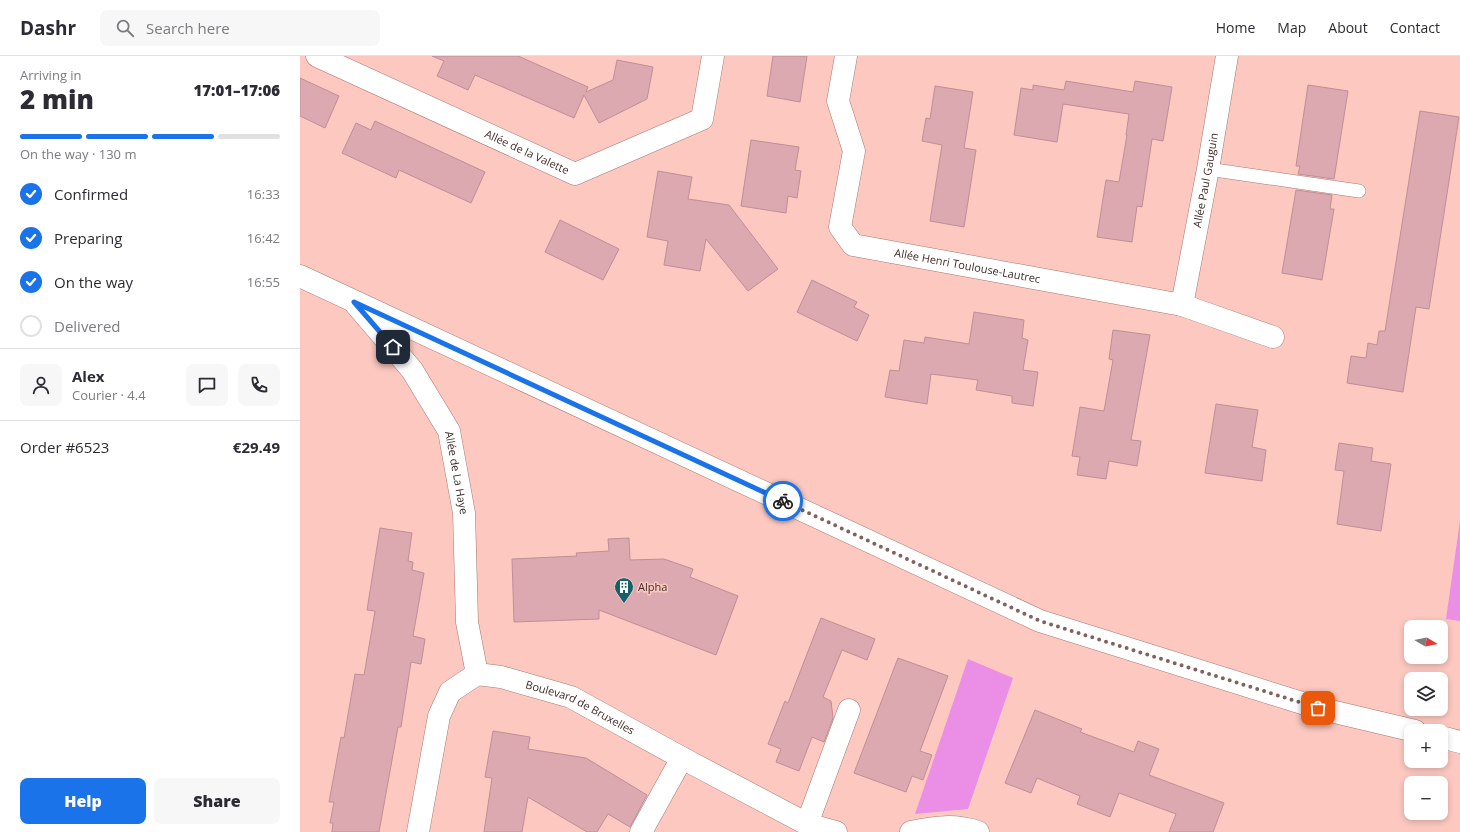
<!DOCTYPE html>
<meta charset="utf-8">
<style>
body{margin:0;font-family:"Open Sans",sans-serif;background:#f7f7f7;color:#2b2b33;height:100vh;display:flex;flex-direction:column;font-size:15px;white-space:nowrap}
*{box-sizing:border-box;margin:0}
p{font-size:13px;color:#7c7c81}
.icon{flex:none;width:22px;height:22px;fill:none;stroke:currentColor;stroke-width:2;stroke-linecap:round;stroke-linejoin:round}
.map{position:relative;flex:1;overflow:hidden}
.drawer{display:flex;flex-direction:column;background:#fff;width:300px}
.drawer>*{flex:none}
.needle{width:26px;rotate:100deg}
.buttons{position:absolute;left:1104px;top:564px;display:grid;gap:8px}
.buttons a{display:grid;place-items:center;width:44px;height:44px;border-radius:8px;background:#fff;box-shadow:0 2px 6px #0003;font-size:20px}
.pin{position:absolute;display:grid;place-items:center;width:34px;height:34px;color:#fff;margin:-17px;border-radius:8px;box-shadow:0 2px 6px #0006}
.courier{position:absolute;display:grid;place-items:center;width:40px;height:40px;margin:-20px;border:3px solid #1a73e8;border-radius:50%;background:#fff;color:#222;box-shadow:0 1px 5px #0007}
.overview em{font-style:normal;font-weight:800}
.overview div{display:flex;flex-direction:column-reverse}
.overview{display:flex;align-items:center;justify-content:space-between;height:68px;padding:0 20px}
h1{font-size:26px;font-weight:800;line-height:30px}
.bar{display:grid;grid-template-columns:repeat(4,1fr);gap:6px 4px;align-content:center;height:48px;padding:0 20px}
.bar i{height:5px;border-radius:3px;background:#e1e1e2}
.bar .current{background:#1a73e8}
.bar p{grid-column:span 4}
.line{display:flex;align-items:center;gap:10px;padding:0 20px;border-top:1px solid #e1e1e2}
.line div{flex:1}
.round{display:grid;place-items:center;flex:none;width:42px;height:42px;border-radius:8px;background:#f7f7f7}
ol{padding:0 20px;list-style:none}
li{display:flex;align-items:center;gap:12px;height:44px}
li p{margin-inline-start:auto}
li .icon{padding:4px;border-radius:50%;background:#1a73e8;color:#fff;stroke-width:4}
li:last-child{color:#7c7c81}
li i{width:22px;height:22px;border:2px solid #e1e1e2;border-radius:50%}
.action{display:flex;gap:8px;margin-top:auto;padding:8px 20px}
.action a{flex:1;height:46px;border-radius:8px;background:#1a73e8;color:#fff;font-size:16px;font-weight:800;line-height:46px;text-align:center}
.action a+a{background:#f7f7f7;color:#2b2b33}
header{display:flex;align-items:center;gap:24px;box-sizing:border-box;height:56px;padding:0 20px;background:#fff;border-bottom:1px solid #e1e1e2}
header strong{font-size:19px}
nav{display:flex;gap:22px;margin-inline-start:auto;font-size:14px}
.search{width:280px;height:36px;background:#f7f7f7;display:flex;align-items:center;gap:10px;box-sizing:border-box;padding:0 14px;border-radius:8px;color:#7c7c81;font-size:15px}
main{display:flex;flex:1;min-height:0}
.map>svg:first-child{display:block}
</style>
<header>
<strong>Dashr</strong>
<div class="search"><svg class="icon" aria-label="search" viewBox="0 0 24 24"><circle cx="10" cy="10" r="6"/><path d="M15 15l6 6"/></svg>Search here</div>
<nav><a>Home</a><a>Map</a><a>About</a><a>Contact</a></nav>
</header>
<main>
<section class="drawer">
<div class="overview"><div><h1>2 min</h1><p>Arriving in</p></div><em>17:01–17:06</em></div>
<div class="bar"><i class="current"></i><i class="current"></i><i class="current"></i><i></i><p>On the way · 130 m</p></div>
<ol>
<li><svg class="icon" aria-label="check" viewBox="0 0 24 24"><path d="M5 12l5 5 9-10"/></svg>Confirmed<p>16:33</p></li>
<li><svg class="icon" aria-label="check" viewBox="0 0 24 24"><path d="M5 12l5 5 9-10"/></svg>Preparing<p>16:42</p></li>
<li><svg class="icon" aria-label="check" viewBox="0 0 24 24"><path d="M5 12l5 5 9-10"/></svg>On the way<p>16:55</p></li>
<li><i></i>Delivered</li>
</ol>
<div class="line" style="height:72px"><a class="round"><svg class="icon" aria-label="person" viewBox="0 0 24 24"><circle cx="12" cy="8" r="4"/><path d="M4 21q1-7 8-7t8 7"/></svg></a><div><b>Alex</b><p>Courier · 4.4</p></div><a class="round"><svg class="icon" aria-label="chat" viewBox="0 0 24 24"><path d="M4 5h16v11H9l-5 4z"/></svg></a><a class="round"><svg class="icon" aria-label="phone" viewBox="0 0 24 24"><path d="M5 4h4l2 5-3 2q2 4 5 5l2-3 5 2v4C11 20 4 13 5 4z"/></svg></a></div>
<div class="line" style="height:52px"><div>Order #6523</div><b>€29.49</b></div>
<div class="action"><a>Help</a><a>Share</a></div>
</section>
<div class="map">
<svg width="1160" height="776" viewBox="0 0 1160 776">
<rect width="100%" height="100%" fill="#fcc8c0"/>
<g fill="#ea8ee6">
<path d="M1160,465V565L1146,563Z"/>
<path d="M668,603L713,622L668,753L615,758Z"/>
</g>
<g fill="#dca9b1" stroke="#c08e96">
<path d="M132,0H218L288,31L286,36L313,24L317,4L353,11L347,43L299,67L284,39L274,62L175,19L168,34L137,20L144,5Z"/>
<path d="M473,0H507L500,46L467,40Z"/>
<path d="M0,22L39,40L25,72L0,60Z"/>
<path d="M766,25L833,36L835,25L872,31L863,85L852,83L842,151L837,150L832,186L797,181L806,124L819,126L827,79H826L829,58L763,48L757,86L714,79L721,32L733,34V29L764,34Z"/>
<path d="M1008,29L1048,35L1034,123L998,118L1000,110H996Z"/>
<path d="M635,30L673,36L664,92L676,94L664,171L630,165L642,89L622,85L626,62L630,63Z"/>
<path d="M1120,55L1159,61L1129,253L1116,251L1103,336L1047,327L1051,300L1066,302L1068,287L1077,289L1079,275H1085Z"/>
<path d="M75,65L185,116L171,147L99,114L96,122L42,97L56,67L71,74Z"/>
<path d="M451,84L499,91L495,114L501,115L497,142L488,140L486,157L441,150Z"/>
<path d="M358,115L392,121L388,143L429,149L478,213L448,235L406,183L400,215L364,209L368,185L347,181Z"/>
<path d="M996,134L1032,139L1030,153H1034L1022,224L982,217Z"/>
<path d="M260,164L319,193L303,224L245,196Z"/>
<path d="M512,224L557,246L554,251L569,259L557,285L497,256Z"/>
<path d="M674,256L724,264L722,282L728,284L723,314L738,316L733,350L712,347V340L676,334L678,324L631,318L627,348L585,341L590,314L599,315L604,284L624,287L625,281L669,288Z"/>
<path d="M813,274L850,279L831,384L841,385L837,410L809,405L806,423L777,419L780,401L772,400L780,351L804,355L813,304L809,303Z"/>
<path d="M916,348L958,354L952,391L966,394L962,425L905,417Z"/>
<path d="M1039,387L1073,392L1071,405L1091,408L1081,475L1037,468L1044,415L1035,414Z"/>
<path d="M80,472L112,477L108,505L113,506L112,514L124,517L113,580L125,583L121,608L111,606L101,671H98L79,776H32L33,767H30L34,746H29L41,681L44,682L55,618L64,619L72,573L75,555L67,554Z"/>
<path d="M329,482L330,504L364,503L393,513L390,521L438,540L416,599L299,554V563L214,566L212,503L277,500L276,497L309,495L308,483Z"/>
<path d="M521,562L575,583L567,604L542,594L523,641L531,645L533,662L524,686L512,681L499,715L476,706L481,693L468,688L485,645L488,647Z"/>
<path d="M598,602L648,620L620,695L632,699L623,724L612,720L606,736L554,717Z"/>
<path d="M735,654L782,673L780,676L834,696L838,685L859,693L849,719L924,747L913,776H869L876,758L819,737L810,761L777,748L780,740L737,722L731,737L705,727Z"/>
<path d="M193,675L230,681L228,693L286,702L347,739L330,771L308,758L297,776H287L228,741L222,776H184L192,722L185,721Z"/>
</g>
<g fill="none" stroke-linecap="round" stroke-linejoin="round">
<g stroke="#a87871" stroke-width="14">
<path id="lane" d="M908,113L1059,135"/>
</g>
<g stroke="#a87871" stroke-width="23">
<g id="street">
<path id="s1" d="M17,0L275,118L402,63L413,0"/>
<path id="s2" d="M546,0L538,45L554,95L540,171L553,189L882,249L973,281"/>
<path id="s3" d="M54,246L112,314L149,375L164,457L167,566L177,618"/>
<path id="s4" d="M882,249L908,113L927,0"/>
<path d="M507,768L549,654"/>
<path id="s5" d="M118,776L139,660L150,636L177,618L201,621L271,641L382,702L507,768L536,776"/>
<path d="M341,776L382,702"/>
<path d="M611,776C634,771 655,768 678,776"/>
</g>
</g>
<g stroke="#a87871" stroke-width="23">
<g id="primary">
<path d="M0,220L740,565L1018,652L1115,675"/>
<path d="M1141,681L1160,686"/>
</g>
</g>
<use href="#lane" stroke="#fff" stroke-width="13"/>
<use href="#street" stroke="#fff" stroke-width="22"/>
<use href="#primary" stroke="#fff" stroke-width="22"/>
</g>
<g fill="none" stroke-linecap="round" stroke-linejoin="round">
<path stroke="#81625d" stroke-width="4" stroke-dasharray="0 7.2" d="M483,445L740,565L1018,652"/>
<path stroke="#1a73e8" stroke-width="5" d="M93,291L54,246L483,445"/>
</g>
<defs>
<g id="building-pin" transform="scale(1)"><path d="M0 17L-7.5 6A9.5 9.5 0 1 1 7.5 6Z" fill="#13616b" stroke="#fcc8c0"/><path d="M-4-6H4V6H1V3H-1V6H-4ZM-2.5-4.3h1.7v1.8h-1.7ZM.8-4.3h1.7v1.8H.8ZM-2.5-1h1.7V.8h-1.7ZM.8-1h1.7V.8H.8Z" fill="#fff"/></g>
</defs>
<g fill-rule="evenodd">
<use href="#building-pin" x="324" y="531"/>
</g>
<g text-anchor="middle" stroke-width="3" stroke-linejoin="round" paint-order="stroke">
<g font-size="11" fill="#3f2b28" stroke="#fcc8c0">
<text dy="4" stroke="none"><textPath href="#s1" startOffset="231">Allée de la Valette</textPath></text>
<text dy="4" stroke="none"><textPath href="#s4" startOffset="127">Allée Paul Gauguin</textPath></text>
<text dy="4" stroke="none"><textPath href="#s2" startOffset="314">Allée Henri Toulouse-Lautrec</textPath></text>
<text dy="4" stroke="none"><textPath href="#s3" startOffset="203">Allée de La Haye</textPath></text>
<text dy="4" stroke="none"><textPath href="#s5" startOffset="286">Boulevard de Bruxelles</textPath></text>
</g>
<g font-size="11" fill="#3f2b28" stroke="#fcc8c0" text-anchor="start">
<text x="338" y="535">Alpha</text>
</g>
</g>
</svg>
<div class="buttons">
<a><svg class="needle" viewBox="-14 -14 28 28"><path d="M0-13l5 13h-10z" fill="#e53935"/><path d="M0 13l5-13h-10z" fill="#7c7c81"/></svg></a>
<a><svg class="icon" aria-label="layers" viewBox="0 0 24 24"><path d="M12 4l9 5-9 5-9-5zM3 14l9 5 9-5"/></svg></a>
<a>+</a>
<a>−</a>
</div>
<div class="pin" style="left:1018px;top:652px;background:#ea580c"><svg class="icon" aria-label="bag" viewBox="0 0 24 24"><path d="M5 8h14l-1 12H6zM9 8a3 3 0 0 1 6 0"/></svg></div>
<div class="pin" style="left:93px;top:291px;background:#1f2937"><svg class="icon" aria-label="home" viewBox="0 0 24 24"><path d="M3 11l9-7 9 7M6 9v11h12V9"/></svg></div>
<div class="courier" style="left:483px;top:445px"><svg class="icon" aria-label="bike" viewBox="0 0 24 24"><circle cx="6" cy="16" r="4"/><circle cx="18" cy="16" r="4"/><path d="M6 16l4-8h5l3 8M10 8l3 8H6M13 5h3"/></svg></div>
</div>
</main>
